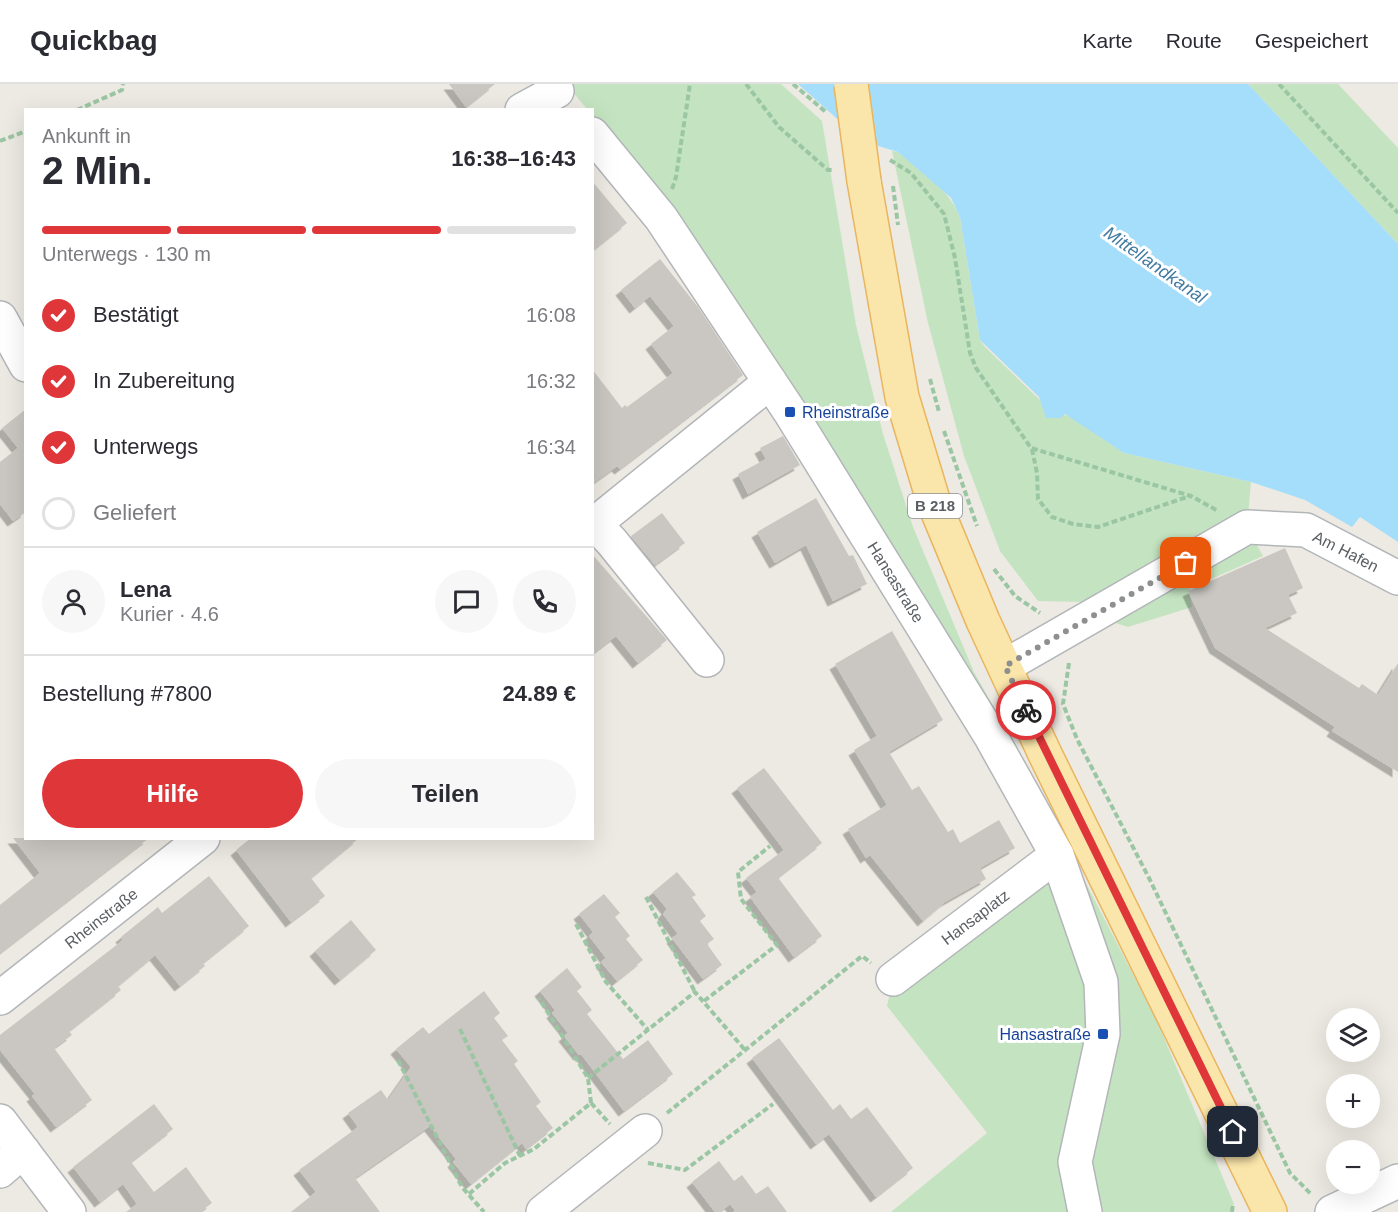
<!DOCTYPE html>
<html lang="de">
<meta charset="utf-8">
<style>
body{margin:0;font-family:Helvetica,sans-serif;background:#f7f7f7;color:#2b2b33;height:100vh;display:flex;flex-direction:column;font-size:22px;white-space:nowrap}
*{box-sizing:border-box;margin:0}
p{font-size:20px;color:#7c7c81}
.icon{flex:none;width:33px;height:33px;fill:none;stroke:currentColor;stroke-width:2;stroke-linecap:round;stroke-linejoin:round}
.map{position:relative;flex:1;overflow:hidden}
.details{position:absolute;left:24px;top:24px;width:570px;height:732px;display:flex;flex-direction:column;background:#fff;border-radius:0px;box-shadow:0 6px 24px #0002}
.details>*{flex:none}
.buttons{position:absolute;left:1326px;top:924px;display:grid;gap:12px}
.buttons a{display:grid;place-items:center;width:54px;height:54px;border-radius:50%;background:#fff;box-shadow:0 6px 24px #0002;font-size:30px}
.pin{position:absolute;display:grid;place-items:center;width:51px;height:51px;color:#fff;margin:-26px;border-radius:12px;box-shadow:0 3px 9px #0006}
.courier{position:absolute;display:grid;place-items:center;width:60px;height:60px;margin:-30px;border:4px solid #df363a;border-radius:50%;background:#fff;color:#222;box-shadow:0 2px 8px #0007}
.overview em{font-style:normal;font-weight:700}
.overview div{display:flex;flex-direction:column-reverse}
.overview{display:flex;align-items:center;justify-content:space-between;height:102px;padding:0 18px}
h1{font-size:39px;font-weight:700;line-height:45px}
.bar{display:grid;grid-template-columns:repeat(4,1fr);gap:9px 6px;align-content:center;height:72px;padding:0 18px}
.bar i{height:8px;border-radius:4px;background:#e1e1e2}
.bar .current{background:#df363a}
.bar p{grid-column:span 4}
.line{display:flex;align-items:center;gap:15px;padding:0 18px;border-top:2px solid #e1e1e2}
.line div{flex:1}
.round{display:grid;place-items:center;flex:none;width:63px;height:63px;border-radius:32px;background:#f7f7f7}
ol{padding:0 18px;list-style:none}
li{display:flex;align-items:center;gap:18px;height:66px}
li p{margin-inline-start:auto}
li .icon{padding:6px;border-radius:50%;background:#df363a;color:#fff;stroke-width:4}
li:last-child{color:#7c7c81}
li i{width:33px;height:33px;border:3px solid #e1e1e2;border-radius:50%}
.cta{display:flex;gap:12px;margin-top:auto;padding:12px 18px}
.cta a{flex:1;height:69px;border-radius:36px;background:#df363a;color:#fff;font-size:24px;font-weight:700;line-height:69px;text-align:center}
.cta a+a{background:#f7f7f7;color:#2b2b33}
header{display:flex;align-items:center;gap:36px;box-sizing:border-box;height:84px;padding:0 30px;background:#fff;border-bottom:2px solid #e1e1e2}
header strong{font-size:28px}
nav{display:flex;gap:33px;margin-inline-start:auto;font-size:21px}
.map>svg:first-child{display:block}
</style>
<header>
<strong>Quickbag</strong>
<nav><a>Karte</a><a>Route</a><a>Gespeichert</a></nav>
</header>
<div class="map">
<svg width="1398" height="1128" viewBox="0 0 1398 1128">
<defs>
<filter id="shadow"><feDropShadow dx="-5.5" dy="5.5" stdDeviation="0" flood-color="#0004"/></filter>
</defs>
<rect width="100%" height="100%" fill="#edeae3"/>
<g fill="#c4e3c0">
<path d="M566,0H781L822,37L856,241L883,350L913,443L974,588L1007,646L1156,935L1234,1120L1230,1128H891L987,1049L887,922L893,895L1057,772L671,130L593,32L592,26L587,25Z"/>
<path d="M1248,0H1338L1398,64V160Z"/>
<path d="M892,67L898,68C922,88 948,104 960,133L980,256L985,263L1041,317L1062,330L1073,334L1124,369L1251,398L1247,443L1263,472L1189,505L1192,523L1128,543L1090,531L1085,518L1038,517L1000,467L964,372L928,239Z"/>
</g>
<path fill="#a5defa" d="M798,0H1248L1398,160V458L1360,433L1352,443L1305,416L1251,398L1124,369L1065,330L1060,334H1046L1039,313L980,256L960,133L951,114L898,68L862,57Z"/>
<g fill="#cac7c2" filter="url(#shadow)">
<path d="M449,0H495L466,23Z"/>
<path d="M592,97L627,139L592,167Z"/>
<path d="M660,175L698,223L743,291L620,385L617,382L592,400V285L622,324L625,321L627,323L673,289L651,260L674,242L650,212L635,224L621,206Z"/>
<path d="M26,325V428L13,437L0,420V378L18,364L2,344Z"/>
<path d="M783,352L800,381L748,410L738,390L766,375L760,364Z"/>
<path d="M816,414L849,472L853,471L867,500L833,517L806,461L775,479L757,448Z"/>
<path d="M662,429L685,459L655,481L631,452Z"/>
<path d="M1285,464L1303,504L1288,511L1297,529L1265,544L1359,604L1362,600L1378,611L1398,579V688L1332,647L1335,643L1215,564L1188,507Z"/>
<path d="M592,470L667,556L638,579L616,552L592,570Z"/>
<path d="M892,547L943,636L889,668L912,706L919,702L948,748L953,745L960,759L999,736L1015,764L980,784L986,795L945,818L923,837L870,771L866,774L848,745L887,721L854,666L877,652L835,580Z"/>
<path d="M764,684L822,759L781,791L779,795L822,852L794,873L750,813L757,808L746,794L784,766L737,704Z"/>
<path d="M13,754H149L0,869V821L40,789Z"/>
<path d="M251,754H359L311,794L325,812L291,838L236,766Z"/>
<path d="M677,788L696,811L692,813L706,832L700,837L714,855L707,860L722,881L703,895L672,854L678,850L663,830L667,825L653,808Z"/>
<path d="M209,792L249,842L203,879L205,882L180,902L155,871L118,902L121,906L69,947L72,951L54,964L92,1016L56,1043L32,1012L35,1010L0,966V951L123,856L121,853L158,823L162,829Z"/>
<path d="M604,810L620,829L615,833L630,852L626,855L643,876L617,897L601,878L606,874L589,852L593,848L579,830Z"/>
<path d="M351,836L376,866L340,896L315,867Z"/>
<path d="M567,884L582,903L577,907L592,926L587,930L623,975L648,956L673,990L624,1027L581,970L579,971L564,952L568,949L552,929L555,926L540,907Z"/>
<path d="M484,907L500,929L494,934L508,952L502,956L518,977L514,980L541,1018L536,1022L553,1044L526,1065L522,1059L471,1100L453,1078L456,1075L430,1042L355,1094L380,1128H291L316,1108L299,1086L358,1043L348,1029L381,1006L388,1016L411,983L396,965L423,943L429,950Z"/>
<path d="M779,954L833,1026L840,1020L851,1035L867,1023L913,1084L876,1113L829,1050L816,1060L752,974Z"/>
<path d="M154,1020L173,1045L131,1078L154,1108L186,1083L212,1119L200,1128H126L137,1120L123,1100L100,1118L73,1083Z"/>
<path d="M719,1077L734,1097L742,1091L756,1110L768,1102L787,1128H733L735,1126L730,1120L720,1128H715L692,1098Z"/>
</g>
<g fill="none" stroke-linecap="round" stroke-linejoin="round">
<g stroke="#b3b6b9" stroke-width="36">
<g id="minor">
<path d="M522,26L557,7"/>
<path d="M592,50L661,134L790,328L990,651L1057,771L1101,898L1103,950L1075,1078L1085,1128"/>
<path d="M0,234L26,281"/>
<path d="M595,440L612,458L707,576"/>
<path d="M592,442L770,298"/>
<path d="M1005,582L1247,443L1306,446L1398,494"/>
<path d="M893,895L1057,771"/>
<path d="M0,914L203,754"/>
<path d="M0,1037L69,1128"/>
<path d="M0,1087L23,1067"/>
<path d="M543,1128L645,1047"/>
<path d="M1332,1128L1398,1097"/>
</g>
</g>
<g stroke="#e9b55f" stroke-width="36">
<path id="major" d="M864,97L902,313L934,419L983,537L1045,670L1270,1128"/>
</g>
<g stroke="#9bc6a3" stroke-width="4" stroke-dasharray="6 3" stroke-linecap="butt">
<path d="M746,0L779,43L828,86H834"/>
<path d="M793,0L827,29"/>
<path d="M1279,0L1398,129"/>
<path d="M77,26L122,6L123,0"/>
<path d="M0,57L26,47"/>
<path d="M890,76L911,89L944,130L955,174L970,269L976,284L1031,364L1191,412L1218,427"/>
<path d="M672,105L676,93L690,0"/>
<path d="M930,295L939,328"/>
<path d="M944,347L977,442"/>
<path d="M1032,365L1037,389L1038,415L1052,433L1073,440L1098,443L1190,412"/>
<path d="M994,485L1015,512L1040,529"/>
<path d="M1069,579L1063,620L1077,655L1150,796L1290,1089L1311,1110"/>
<path d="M646,813L695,908"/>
<path d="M576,840L606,898L648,946"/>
<path d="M704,917L777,861L741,815L738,788L770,762"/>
<path d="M460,945L520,1072"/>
<path d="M398,976L462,1103L484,1128"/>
<path d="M588,994L695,908L745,966"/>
<path d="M591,1019L610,1040"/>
<path d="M667,1029L862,872L871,879"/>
<path d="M648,1079L685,1086L773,1020"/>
<path d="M469,1110L505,1079L534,1065L591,1019L588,994L539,914"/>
<path d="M1232,1128L1233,1119"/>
</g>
<use href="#minor" stroke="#fff" stroke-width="33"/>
<use href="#major" stroke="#fae5aa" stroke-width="33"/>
<g stroke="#e9b55f" stroke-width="36" stroke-linecap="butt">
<path id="major-bridge" d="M851,0L864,97"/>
</g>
<path stroke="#9bc6a3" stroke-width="4" stroke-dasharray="6 3" stroke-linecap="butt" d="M893,102L898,141"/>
<use href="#major-bridge" stroke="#fae5aa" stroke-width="33"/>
</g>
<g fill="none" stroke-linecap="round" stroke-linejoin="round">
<path stroke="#8e9090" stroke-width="6" stroke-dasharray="0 10.8" d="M1026,626L1005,582L1186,479"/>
<path stroke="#df363a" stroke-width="8" d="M1026,626L1233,1048"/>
</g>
<g fill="#1a4fb4" stroke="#fff" stroke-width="2">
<rect x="784" y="322" width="12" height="12" rx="3"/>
<rect x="1097" y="944" width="12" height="12" rx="3"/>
</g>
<g text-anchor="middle" stroke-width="6" stroke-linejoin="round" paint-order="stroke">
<rect fill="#fff" stroke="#8c8f92" stroke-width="1.5" x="908" y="410" width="54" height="24" rx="4.5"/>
<g font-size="15" font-weight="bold" fill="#5b5f63">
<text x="935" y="427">B 218</text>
</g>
<g font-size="16" fill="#164399" stroke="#fff" text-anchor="start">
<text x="802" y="334">Rheinstraße</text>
<text x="1091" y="956" text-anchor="end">Hansastraße</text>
</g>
<g font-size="16" fill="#5b5f63" stroke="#fff">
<text transform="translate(1346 467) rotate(27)" y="6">Am Hafen</text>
<text transform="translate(896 498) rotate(58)" y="6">Hansastraße</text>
<text transform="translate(975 833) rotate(-37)" y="6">Hansaplatz</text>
<text transform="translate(101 834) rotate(-38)" y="6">Rheinstraße</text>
</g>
<g font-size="18" font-style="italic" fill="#417aa2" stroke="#fff">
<text transform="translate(1155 181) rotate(35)" y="6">Mittellandkanal</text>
</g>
</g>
</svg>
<div class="buttons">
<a><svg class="icon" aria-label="layers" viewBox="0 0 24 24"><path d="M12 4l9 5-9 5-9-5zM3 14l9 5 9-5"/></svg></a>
<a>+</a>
<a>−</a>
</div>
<div class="pin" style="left:1186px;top:479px;background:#ea580c"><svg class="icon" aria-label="bag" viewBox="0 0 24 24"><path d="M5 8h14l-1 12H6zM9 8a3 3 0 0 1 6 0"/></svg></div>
<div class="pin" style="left:1233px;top:1048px;background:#1f2937"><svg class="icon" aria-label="home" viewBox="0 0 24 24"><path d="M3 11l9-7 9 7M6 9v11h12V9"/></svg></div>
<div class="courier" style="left:1026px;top:626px"><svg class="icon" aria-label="bike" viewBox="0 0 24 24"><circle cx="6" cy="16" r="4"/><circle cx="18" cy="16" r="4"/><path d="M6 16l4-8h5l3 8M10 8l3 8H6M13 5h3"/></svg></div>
<section class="details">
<div class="overview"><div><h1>2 Min.</h1><p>Ankunft in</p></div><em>16:38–16:43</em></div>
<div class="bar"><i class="current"></i><i class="current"></i><i class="current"></i><i></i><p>Unterwegs · 130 m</p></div>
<ol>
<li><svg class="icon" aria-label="check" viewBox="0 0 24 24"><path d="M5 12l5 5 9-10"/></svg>Bestätigt<p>16:08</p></li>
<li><svg class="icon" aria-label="check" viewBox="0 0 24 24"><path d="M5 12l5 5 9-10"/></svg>In Zubereitung<p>16:32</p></li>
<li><svg class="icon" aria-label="check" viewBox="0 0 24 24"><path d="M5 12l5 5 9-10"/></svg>Unterwegs<p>16:34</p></li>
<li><i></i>Geliefert</li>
</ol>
<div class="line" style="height:108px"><a class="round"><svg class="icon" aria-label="person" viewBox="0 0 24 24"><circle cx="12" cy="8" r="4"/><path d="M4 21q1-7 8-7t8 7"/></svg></a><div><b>Lena</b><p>Kurier · 4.6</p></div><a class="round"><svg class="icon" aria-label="chat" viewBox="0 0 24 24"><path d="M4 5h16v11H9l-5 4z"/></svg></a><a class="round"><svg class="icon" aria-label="phone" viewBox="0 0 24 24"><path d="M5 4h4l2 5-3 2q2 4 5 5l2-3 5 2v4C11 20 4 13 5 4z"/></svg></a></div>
<div class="line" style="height:78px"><div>Bestellung #7800</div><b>24.89 €</b></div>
<div class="cta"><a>Hilfe</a><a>Teilen</a></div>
</section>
</div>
